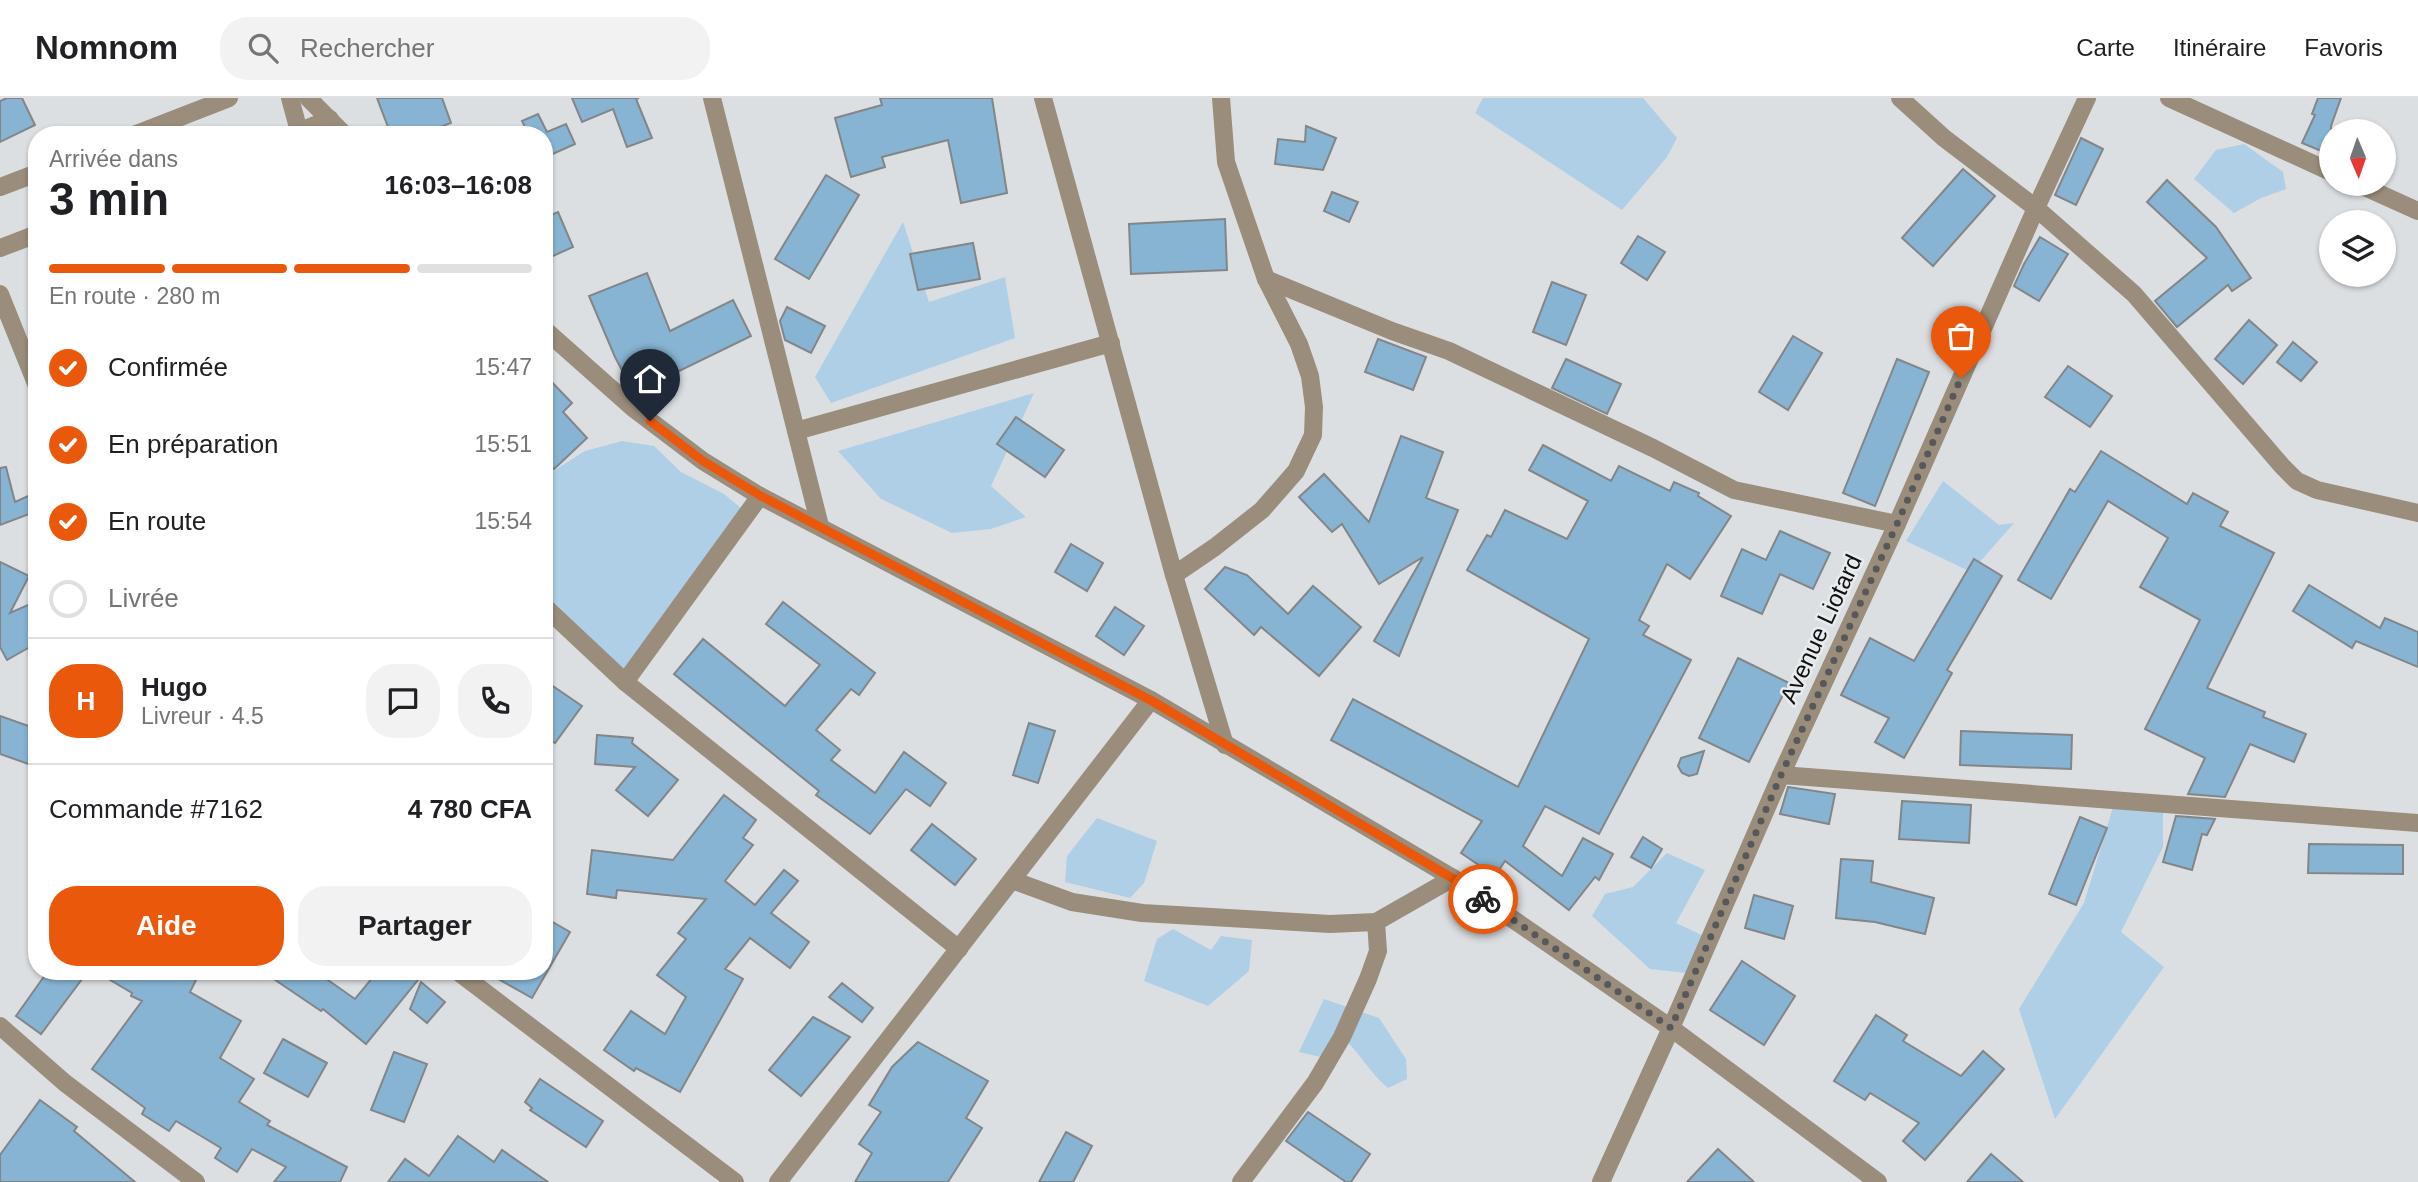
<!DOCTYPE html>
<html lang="fr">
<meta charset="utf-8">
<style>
body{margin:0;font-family:Helvetica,sans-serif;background:#f2f2f2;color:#202124;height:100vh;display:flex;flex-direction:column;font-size:26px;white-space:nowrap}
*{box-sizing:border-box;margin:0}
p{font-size:23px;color:#757577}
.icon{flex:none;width:38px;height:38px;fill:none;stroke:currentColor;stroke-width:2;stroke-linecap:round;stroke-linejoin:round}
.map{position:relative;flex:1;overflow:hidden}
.panel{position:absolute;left:28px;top:28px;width:525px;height:854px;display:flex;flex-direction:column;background:#fff;border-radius:28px;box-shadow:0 2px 5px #0004}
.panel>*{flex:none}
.needle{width:46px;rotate:178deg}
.buttons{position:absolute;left:2319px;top:21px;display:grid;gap:14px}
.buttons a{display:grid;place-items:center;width:77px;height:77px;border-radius:50%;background:#fff;box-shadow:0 2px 5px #0004;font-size:35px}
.pin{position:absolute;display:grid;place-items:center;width:60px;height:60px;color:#fff;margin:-72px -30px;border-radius:50% 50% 50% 0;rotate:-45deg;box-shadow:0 0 7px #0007}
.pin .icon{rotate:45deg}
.courier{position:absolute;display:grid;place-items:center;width:70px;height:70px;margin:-35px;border:5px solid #ea580c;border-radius:50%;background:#fff;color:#222;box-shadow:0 2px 9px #0007}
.summary em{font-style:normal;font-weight:700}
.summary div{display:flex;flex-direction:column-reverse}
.summary{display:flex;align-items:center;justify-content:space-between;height:119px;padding:0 21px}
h1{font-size:46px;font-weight:700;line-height:52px}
.bar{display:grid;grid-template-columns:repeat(4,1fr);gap:10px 7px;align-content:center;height:84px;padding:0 21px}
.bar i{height:9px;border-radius:5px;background:#e0e0e0}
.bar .selected{background:#ea580c}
.bar p{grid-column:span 4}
.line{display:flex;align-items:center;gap:18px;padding:0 21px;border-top:2px solid #e0e0e0}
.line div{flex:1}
.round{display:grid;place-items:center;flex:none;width:74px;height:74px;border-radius:28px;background:#f2f2f2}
ol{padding:0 21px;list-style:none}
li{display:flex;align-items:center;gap:21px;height:77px}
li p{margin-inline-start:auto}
li .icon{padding:7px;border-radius:50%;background:#ea580c;color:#fff;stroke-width:4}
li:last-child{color:#757577}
li i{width:38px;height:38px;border:4px solid #e0e0e0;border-radius:50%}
.cta{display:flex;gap:14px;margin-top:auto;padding:14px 21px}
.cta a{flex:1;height:80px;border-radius:28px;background:#ea580c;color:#fff;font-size:28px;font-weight:700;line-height:80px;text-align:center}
.cta a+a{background:#f2f2f2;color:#202124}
header{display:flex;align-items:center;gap:42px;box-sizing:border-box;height:98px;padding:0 35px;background:#fff;border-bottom:2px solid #e0e0e0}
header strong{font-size:33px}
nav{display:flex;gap:38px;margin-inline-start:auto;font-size:24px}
.search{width:490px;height:63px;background:#f2f2f2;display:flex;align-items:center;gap:18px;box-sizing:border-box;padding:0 24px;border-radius:28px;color:#757577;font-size:26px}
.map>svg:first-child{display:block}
</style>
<header>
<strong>Nomnom</strong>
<div class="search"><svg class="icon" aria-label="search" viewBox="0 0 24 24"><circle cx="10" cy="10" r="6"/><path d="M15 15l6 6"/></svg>Rechercher</div>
<nav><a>Carte</a><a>Itinéraire</a><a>Favoris</a></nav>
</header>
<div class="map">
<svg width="2418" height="1084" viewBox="0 0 2418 1084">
<rect width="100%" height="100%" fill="#dcdfe2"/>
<g fill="#aecfe6">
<path d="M1483,0H1643L1677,40L1667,59L1622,112L1475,15Z"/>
<path d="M2244,46L2283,74L2286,91L2261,100L2234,115L2194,81L2216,52Z"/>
<path d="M903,124L929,204L1005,179L1015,240L831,305L815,279Z"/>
<path d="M1034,295L991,388L1026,419L991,431L952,435L881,401L838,353Z"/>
<path d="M622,343L654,348L681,374L724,396L748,416L625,584L544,508V379L585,353Z"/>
<path d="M1943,383L1999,427L2014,425L1971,474L1906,443Z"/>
<path d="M2163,705V749L2121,834L2164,869L2055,1021L2019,911L2084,805L2114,706Z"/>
<path d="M1097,720L1157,743L1144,785L1130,800L1065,784L1067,758Z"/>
<path d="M1667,755L1705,772L1676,825L1710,841L1687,875L1650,871L1592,818L1605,796L1633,789Z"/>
<path d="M1173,831L1211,852L1221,838L1252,842L1249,873L1208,908L1144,883L1157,841Z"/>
<path d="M1324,901L1379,920L1406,961L1407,981L1388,990C1370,975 1360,955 1342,939L1329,961L1299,954Z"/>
</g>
<g fill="#87b4d3" stroke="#838688" stroke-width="2">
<path d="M7,0H22L35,27L0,44V3Z"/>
<path d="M377,0H442L451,25L419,37H391Z"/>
<path d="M572,0H639L636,1L652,40L627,49L613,11L582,24Z"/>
<path d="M880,0H992L1007,95L961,105L948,42L882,59L885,69L851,79L835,20L882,7Z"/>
<path d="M2318,0H2341L2331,28V57L2302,45L2315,17L2312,16Z"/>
<path d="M538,16L547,34L566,26L575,46L544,60V37H529L522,23Z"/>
<path d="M1306,28L1336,40L1323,72L1275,66L1278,41L1305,44Z"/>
<path d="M2081,40L2103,51L2076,107L2055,97Z"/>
<path d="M1963,71L1995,98L1933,168L1902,140Z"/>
<path d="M826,77L859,97L809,181L775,161Z"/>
<path d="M2167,82L2216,129L2251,180L2232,193L2228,187L2177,229L2155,203L2207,160L2147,104Z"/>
<path d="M1332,94L1358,104L1349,124L1324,113Z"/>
<path d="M558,114L573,149L544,162V120Z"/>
<path d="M1225,121L1227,172L1131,176L1129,126Z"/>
<path d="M1638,138L1665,154L1647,182L1621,165Z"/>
<path d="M2040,139L2068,156L2039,203L2014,188L2024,166Z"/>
<path d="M973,145L980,181L918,192L910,156Z"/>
<path d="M647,175L670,233L733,202L751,238L634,295L615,259L589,198Z"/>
<path d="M1552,184L1586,197L1566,247L1533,234Z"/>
<path d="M787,209L825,228L811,255L785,242L780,223Z"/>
<path d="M2249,222L2277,247L2243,286L2215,261Z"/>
<path d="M1793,238L1822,255L1788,312L1759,294Z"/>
<path d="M1378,241L1426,259L1413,292L1365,274Z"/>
<path d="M2293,244L2317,264L2301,283L2277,264Z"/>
<path d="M1566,261L1621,286L1607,316L1552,290Z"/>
<path d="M1897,261L1929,274L1875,408L1843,395Z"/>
<path d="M2068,268L2112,298L2090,329L2045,299Z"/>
<path d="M544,276L572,305L563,314L587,340L554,371L544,361Z"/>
<path d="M1016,319L1064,352L1045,379L997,346Z"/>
<path d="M1401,338L1443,354L1426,400L1458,412L1399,558L1374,543L1423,459L1379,486L1342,426L1332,434L1299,399L1324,376L1369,424Z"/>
<path d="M1543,347L1611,383L1619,368L1670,393L1674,384L1699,395L1698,398L1731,418L1690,481L1667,466L1639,522L1649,528L1643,537L1691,562L1599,736L1545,708L1523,748L1562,778L1583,740L1613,756L1599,782L1595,779L1569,812L1505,763L1495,778L1461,755L1482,723L1331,642L1353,601L1518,689L1589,541L1467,472L1487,437L1491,439L1505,412L1567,441L1588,403L1529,372Z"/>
<path d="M2101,353L2187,406L2193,395L2228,414L2220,428L2274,455L2207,590L2265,614L2263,619L2306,636L2294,664L2250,646L2225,699L2188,696L2205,660L2145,631L2200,522L2140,489L2168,440L2108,403L2051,501L2018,482L2070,391L2075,394Z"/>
<path d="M6,369L15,404L37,394V413L0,427V370Z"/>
<path d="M1780,433L1830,455L1813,491L1780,476L1762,516L1721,498L1742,451L1766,462Z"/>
<path d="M1071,446L1103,465L1087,493L1055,474Z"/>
<path d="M1974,461L2002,478L1947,572L1952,575L1904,660L1875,644L1889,620L1841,597L1870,540L1914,563Z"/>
<path d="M0,464L29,478L10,515L37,503V545L7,562L0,549Z"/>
<path d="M1225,469L1247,477L1288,516L1313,488L1361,529L1319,578L1261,529L1254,537L1205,491Z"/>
<path d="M2309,487L2380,530L2385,520L2418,534V569L2356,543L2352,550L2293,513Z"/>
<path d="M783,504L875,575L859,597L851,591L816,632L840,652L831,662L875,695L904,654L946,685L930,708L906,691L870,736L816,697L819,693L674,576L703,541L785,608L820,567L766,526Z"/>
<path d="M1115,509L1144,528L1124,557L1096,538Z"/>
<path d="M1738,560L1789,585L1749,664L1699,640Z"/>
<path d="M544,582L582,608L555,645L544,637Z"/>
<path d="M0,618L37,631V669L0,656Z"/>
<path d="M1029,625L1055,633L1038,685L1013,677Z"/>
<path d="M1961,633L2072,637L2071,671L1960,667Z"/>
<path d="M597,637L633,640L632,645L678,682L648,718L616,692L635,669L595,666Z"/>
<path d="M1704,653L1697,676L1689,678L1682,675L1678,668L1681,660Z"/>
<path d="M1788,689L1835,696L1829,726L1780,716Z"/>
<path d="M724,697L756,722L743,740L753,747L725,783L755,807L784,772L798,783L771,815L809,844L790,870L750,840L725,871L743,881L680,994L636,970L634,973L604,952L631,913L665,936L686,899L657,877L686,841L678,835L706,801L617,792L616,800L587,796L592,752L673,762Z"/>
<path d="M1902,703L1971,707L1969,745L1899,741Z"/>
<path d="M2176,718L2215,721L2207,737L2202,736L2192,772L2163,764Z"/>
<path d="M2080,719L2107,730L2076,807L2049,796Z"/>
<path d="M932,726L976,761L955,787L911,752Z"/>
<path d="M1643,739L1662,751L1651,770L1631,759Z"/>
<path d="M2309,746L2403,747V776L2308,775Z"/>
<path d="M1841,761L1873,763L1871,784L1934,800L1925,836L1875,824L1836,820Z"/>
<path d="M1754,797L1793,808L1784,841L1745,830Z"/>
<path d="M544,819L570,834L532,900L484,873H544Z"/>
<path d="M1742,863L1795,898L1764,947L1710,912Z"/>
<path d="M48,873H88L41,936L16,918Z"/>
<path d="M95,873H192L189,879L196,882L190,894L241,923L220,960L254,981L239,1004L270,1023L267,1027L347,1069L340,1084H274L286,1069L252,1051L237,1074L215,1060L221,1050L176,1023L169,1033L142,1016L145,1010L92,971L142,903L131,898L132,895Z"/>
<path d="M262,873H315L355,901L378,873H407L418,882L366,946L323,911L321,913Z"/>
<path d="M421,884L445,904L427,925L410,911Z"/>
<path d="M842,885L873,910L862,924L829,899Z"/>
<path d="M1876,917L1907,937L1903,943L1961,978L1983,953L2004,971L1925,1062L1903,1043L1919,1025L1870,995L1865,1002L1834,983Z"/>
<path d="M813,919L850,939L801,998L769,972Z"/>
<path d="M283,941L327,965L308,999L264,975Z"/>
<path d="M918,944L988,983L966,1020L982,1030L948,1084H855L872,1055L859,1046L881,1014L869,1007L892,969Z"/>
<path d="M394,954L427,966L404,1024L371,1012Z"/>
<path d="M540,981L603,1023L586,1049L530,1012L532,1010L525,1004Z"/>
<path d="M40,1002L77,1029L74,1033L135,1084H0V1057Z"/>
<path d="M1308,1014L1370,1056L1351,1084H1346L1286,1043Z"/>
<path d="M1066,1034L1092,1048L1073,1084H1039Z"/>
<path d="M458,1038L494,1064L502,1052L548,1084H388L405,1061L429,1078Z"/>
<path d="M1718,1051L1754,1084H1687Z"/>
<path d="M1991,1056L2023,1084H1967Z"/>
</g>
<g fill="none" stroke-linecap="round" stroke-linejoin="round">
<g stroke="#9a8d7b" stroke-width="18">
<path d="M290,0L300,37"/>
<path d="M308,0L345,37"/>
<path d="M712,0L820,428"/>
<path d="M1043,0L1174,477L1225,647"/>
<path d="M1900,0L1944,40L2036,110L2134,196L2282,368L2297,383L2317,392L2418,415"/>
<path d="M2169,0L2331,74"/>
<path d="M134,37L229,0"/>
<path d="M290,37L330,21"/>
<path d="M2358,86L2418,113"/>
<path d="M0,89L37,75"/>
<path d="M0,150L37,136"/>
<path d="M1266,181L1392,233L1449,253L1653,350L1734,392L1897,426"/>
<path d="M0,196L37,288"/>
<path d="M544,231L633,310L703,363L760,398L1151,602L1453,780L1671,930L1878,1084"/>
<path d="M796,333L1111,245"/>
<path d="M1174,477L1215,449L1262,412L1296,373L1313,337L1314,309L1310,278L1299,246L1266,181L1226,64L1221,0"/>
<path d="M544,508L625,584L959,851"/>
<path d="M625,584L760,398"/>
<path d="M1781,677L2418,725"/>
<path d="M1012,782L1072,804L1142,815L1330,826L1376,824L1453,780"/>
<path d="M457,873L735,1084"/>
<path d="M0,928L65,985L196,1084"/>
<path d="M778,1084L1151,602"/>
<path d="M1241,1084L1315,985L1342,939L1368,881L1378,853L1376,824"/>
<path d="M1601,1084L1671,930L1781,677L1897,426L2036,110L2087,0"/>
</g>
</g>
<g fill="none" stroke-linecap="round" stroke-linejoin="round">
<path stroke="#57585a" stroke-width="7" stroke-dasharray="0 12.6" d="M1483,801L1671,930L1781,677L1897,426L1961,280"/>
<path stroke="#ea580c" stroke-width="9" d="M650,323L703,363L761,398L1152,603L1452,780L1483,801"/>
</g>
<g text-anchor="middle" stroke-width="5" stroke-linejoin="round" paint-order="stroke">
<g font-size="24" fill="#0f1010" stroke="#e9ecef">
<text transform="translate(1821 531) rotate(-65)" y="8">Avenue Liotard</text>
</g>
</g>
</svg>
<div class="buttons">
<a><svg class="needle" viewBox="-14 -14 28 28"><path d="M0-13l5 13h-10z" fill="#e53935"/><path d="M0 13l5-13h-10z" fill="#757577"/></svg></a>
<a><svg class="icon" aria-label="layers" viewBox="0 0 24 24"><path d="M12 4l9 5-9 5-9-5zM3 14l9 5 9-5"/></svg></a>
</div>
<div class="pin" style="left:1961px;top:280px;background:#ea580c"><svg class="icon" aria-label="bag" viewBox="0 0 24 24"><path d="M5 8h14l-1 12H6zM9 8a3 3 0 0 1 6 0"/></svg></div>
<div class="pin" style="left:650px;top:323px;background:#1f2937"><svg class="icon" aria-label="home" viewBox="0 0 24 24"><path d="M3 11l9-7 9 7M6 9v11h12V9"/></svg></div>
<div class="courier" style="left:1483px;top:801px"><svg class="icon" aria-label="bike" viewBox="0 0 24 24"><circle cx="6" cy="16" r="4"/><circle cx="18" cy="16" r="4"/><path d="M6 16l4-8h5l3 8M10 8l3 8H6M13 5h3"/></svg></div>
<section class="panel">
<div class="summary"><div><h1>3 min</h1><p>Arrivée dans</p></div><em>16:03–16:08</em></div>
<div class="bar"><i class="selected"></i><i class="selected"></i><i class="selected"></i><i></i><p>En route · 280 m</p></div>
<ol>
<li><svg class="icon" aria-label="check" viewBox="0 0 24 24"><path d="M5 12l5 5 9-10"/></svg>Confirmée<p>15:47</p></li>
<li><svg class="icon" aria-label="check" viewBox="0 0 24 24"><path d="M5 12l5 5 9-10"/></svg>En préparation<p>15:51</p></li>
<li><svg class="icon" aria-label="check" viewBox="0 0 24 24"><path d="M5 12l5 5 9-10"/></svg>En route<p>15:54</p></li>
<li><i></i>Livrée</li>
</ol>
<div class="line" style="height:126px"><b class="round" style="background:#ea580c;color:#fff">H</b><div><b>Hugo</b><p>Livreur · 4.5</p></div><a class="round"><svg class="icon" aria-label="chat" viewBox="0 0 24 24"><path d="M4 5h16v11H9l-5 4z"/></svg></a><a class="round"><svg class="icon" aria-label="phone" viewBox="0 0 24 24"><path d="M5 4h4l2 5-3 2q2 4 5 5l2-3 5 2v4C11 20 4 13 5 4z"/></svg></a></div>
<div class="line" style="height:91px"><div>Commande #7162</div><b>4 780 CFA</b></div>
<div class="cta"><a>Aide</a><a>Partager</a></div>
</section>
</div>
